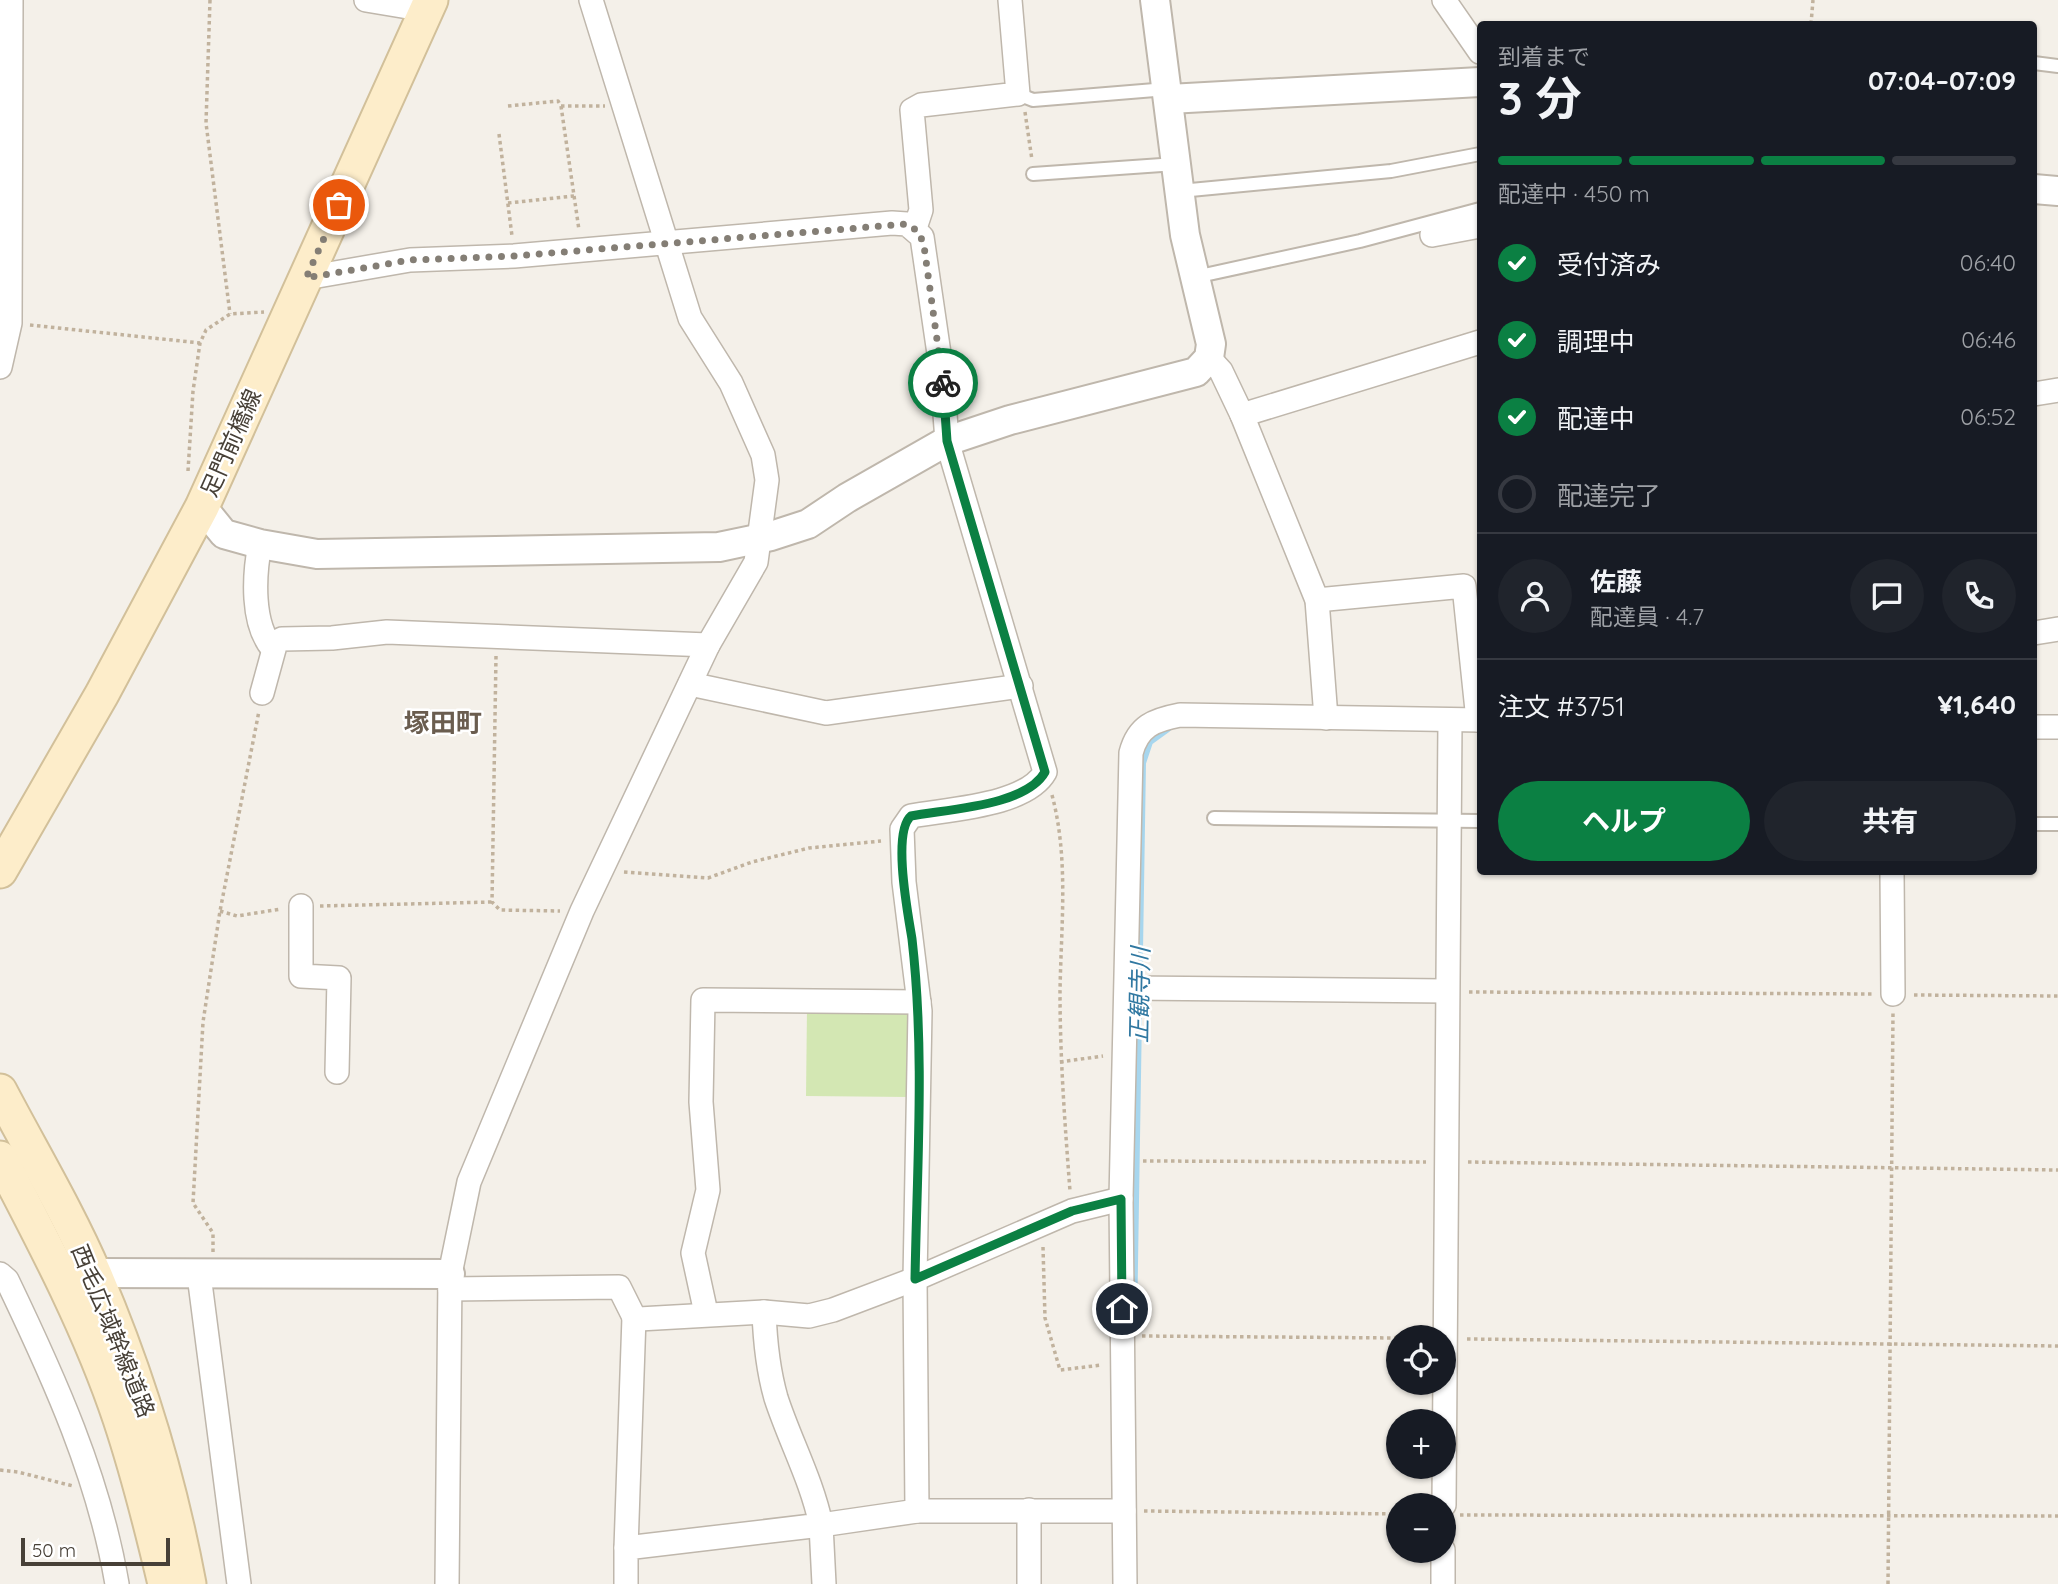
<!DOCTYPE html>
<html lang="ja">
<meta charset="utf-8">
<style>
body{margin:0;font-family:Quicksand,"Noto Sans JP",sans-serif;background:#20242c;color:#f1f3f6;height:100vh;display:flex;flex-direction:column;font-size:26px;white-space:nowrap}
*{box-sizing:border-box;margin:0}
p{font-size:23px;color:#9ea1a6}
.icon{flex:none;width:38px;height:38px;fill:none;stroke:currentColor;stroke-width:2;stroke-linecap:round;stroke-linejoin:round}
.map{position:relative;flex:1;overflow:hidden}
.sheet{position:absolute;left:1477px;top:21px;width:560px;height:854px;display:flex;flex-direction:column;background:#171b24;border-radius:7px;box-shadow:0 2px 5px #0004}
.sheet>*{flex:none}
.controls{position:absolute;left:1386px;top:1325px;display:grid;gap:14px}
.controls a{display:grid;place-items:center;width:70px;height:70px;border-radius:50%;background:#171b24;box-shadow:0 2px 5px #0004;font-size:35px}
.scale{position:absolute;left:21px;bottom:18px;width:149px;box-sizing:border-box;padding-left:7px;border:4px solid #474037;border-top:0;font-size:19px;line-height:24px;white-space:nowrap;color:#474037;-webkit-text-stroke:5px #fff;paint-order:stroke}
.pin{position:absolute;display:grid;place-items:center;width:60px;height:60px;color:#fff;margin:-30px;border:4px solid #fff;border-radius:50%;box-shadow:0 2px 7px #0007}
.courier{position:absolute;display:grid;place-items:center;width:70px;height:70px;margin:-35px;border:5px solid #0b8043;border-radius:50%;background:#fff;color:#222;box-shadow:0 2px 9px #0007}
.head em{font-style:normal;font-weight:700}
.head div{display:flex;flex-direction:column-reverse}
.head{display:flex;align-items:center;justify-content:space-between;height:119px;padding:0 21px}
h1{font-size:46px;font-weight:700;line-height:52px}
.bar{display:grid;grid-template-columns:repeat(4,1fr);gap:10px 7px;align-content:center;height:84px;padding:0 21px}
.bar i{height:9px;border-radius:5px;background:#363941}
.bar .active{background:#0b8043}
.bar p{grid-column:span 4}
.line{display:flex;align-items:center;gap:18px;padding:0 21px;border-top:2px solid #363941}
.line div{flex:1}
.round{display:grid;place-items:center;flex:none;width:74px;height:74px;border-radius:37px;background:#20242c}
ol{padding:0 21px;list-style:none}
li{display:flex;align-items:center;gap:21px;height:77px}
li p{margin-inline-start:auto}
li .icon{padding:7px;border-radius:50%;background:#0b8043;color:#fff;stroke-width:4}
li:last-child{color:#9ea1a6}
li i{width:38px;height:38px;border:4px solid #363941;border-radius:50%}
.action{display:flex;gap:14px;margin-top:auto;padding:14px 21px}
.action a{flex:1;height:80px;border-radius:42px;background:#0b8043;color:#fff;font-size:28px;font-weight:700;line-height:80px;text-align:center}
.action a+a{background:#20242c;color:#f1f3f6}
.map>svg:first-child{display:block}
</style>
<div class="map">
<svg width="2058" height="1584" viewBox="0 0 2058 1584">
<rect width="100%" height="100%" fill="#f4f0e9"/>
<path fill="#d3e7b3" d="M807,1008H906L911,1014L909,1097L806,1096Z"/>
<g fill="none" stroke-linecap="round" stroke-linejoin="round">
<path stroke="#a7d6ee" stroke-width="6" d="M1134,1327L1143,763L1150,742L1168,729"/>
<g stroke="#bfb7ac" stroke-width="16">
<g id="service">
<path d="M2034,63L2058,66"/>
<path d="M1018,94L1033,100L1167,89"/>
<path d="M1033,174L1176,164"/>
<path d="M1180,191L1391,171L1480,154"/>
<path d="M1195,277L1360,241L1480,209"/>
<path d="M1214,818L1480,821"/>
<path d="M2034,824H2058"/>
</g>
</g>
<g stroke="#bfb7ac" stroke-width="26">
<g id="minor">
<path d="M366,0L426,10"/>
<path d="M1444,0L1480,52"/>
<path d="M915,228L921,210L912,110L921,105L1018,94L1010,0"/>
<path d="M1432,235L1480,226"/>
<path d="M306,278L410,260L514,256L892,223L907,224L922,237L942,374L947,441L1045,772C1026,806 948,809 911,816L902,829L904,882L920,1011L915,1279L917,1511L821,1525L824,1584"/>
<path d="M1209,358L1221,371L1242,415L1317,600L1326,718"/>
<path d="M0,367L10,323L11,0"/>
<path d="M2034,394L2058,390"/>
<path d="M1242,415L1480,342"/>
<path d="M260,544C254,575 251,624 273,649"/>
<path d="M1317,600L1464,586L1478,720"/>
<path d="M2034,633L2058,629"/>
<path d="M690,684L826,713L1021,686"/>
<path d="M262,693L276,642L282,639L332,638L387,632L708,645"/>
<path d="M2034,727H2058"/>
<path d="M1892,872L1893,994"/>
<path d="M301,906V976L339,978L337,1072"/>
<path d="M1128,988L1446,991"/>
<path d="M0,1274L7,1280C54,1378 99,1477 117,1584"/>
<path d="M199,1275L239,1584"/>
<path d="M450,1289L619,1287L634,1317L639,1319L764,1312L809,1316L833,1310L915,1279L1072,1211L1121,1199"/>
<path d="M706,1313L693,1253L708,1190L701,1102L703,1000L919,1002"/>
<path d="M1444,1505L1450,721"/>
<path d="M917,1511H1124"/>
<path d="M626,1548L634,1317"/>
<path d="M447,1584L450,1274L469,1182L582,911L708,645L756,562L767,480L763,455L731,383L690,318L591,0"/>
<path d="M626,1584V1548L821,1525C812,1481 790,1441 776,1398C768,1370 765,1340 764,1312"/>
<path d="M1029,1584V1510"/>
<path d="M1125,1584L1121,1199L1131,753C1138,726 1154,720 1180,715L1480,720"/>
<path d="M1443,1584V1550"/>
</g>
</g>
<g stroke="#bfb7ac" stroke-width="32">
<g id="tertiary">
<path d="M1169,99L1480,82"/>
<path d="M2034,189L2058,191"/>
<path d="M202,507L224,534L260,544L317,554L719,547L771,536L808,524L847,498L947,441L1010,420L1196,372L1209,358L1211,344L1185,235L1155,0"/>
<path d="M95,1273L450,1274"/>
</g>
</g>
<g stroke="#d2c09a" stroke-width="37">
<g id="secondary">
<path d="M0,871L102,694L202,507L431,0"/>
<path d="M0,1091C32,1152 68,1212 95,1275C138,1375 169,1478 189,1584"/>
<path d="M0,1158C44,1242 90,1329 120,1419C138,1473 152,1529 165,1584"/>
</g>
</g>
<g stroke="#c1b29d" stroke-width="3.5" stroke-dasharray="3.5 3.5" stroke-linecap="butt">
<path d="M210,0L206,123L230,314"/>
<path d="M1811,24L1813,0"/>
<path d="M508,106L558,101L561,106L579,230"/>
<path d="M561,106H605"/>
<path d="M1025,112L1032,160"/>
<path d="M499,134L512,236"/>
<path d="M508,203L574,196"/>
<path d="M30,325L200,343"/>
<path d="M188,471L193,391L200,343L206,330L230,314L264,312"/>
<path d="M496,656L492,902L500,910L560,911"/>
<path d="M1052,795C1069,859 1061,926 1060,992C1060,1059 1065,1125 1070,1191"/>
<path d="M624,872L708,878L752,862L809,848L881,841"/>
<path d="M320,906L492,902"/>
<path d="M220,911L237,916L281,909"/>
<path d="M1469,992L1874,994"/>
<path d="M1914,995L2058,996"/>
<path d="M1060,1062L1103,1056"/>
<path d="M1143,1161L1426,1162"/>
<path d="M1468,1162L2058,1170"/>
<path d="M1043,1247L1045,1318L1060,1370L1102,1365"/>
<path d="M213,1252V1233L193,1203L203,1022L220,911L259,711"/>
<path d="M1142,1336L1398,1338"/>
<path d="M1467,1339L2058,1346"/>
<path d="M0,1470L18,1472L73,1486"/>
<path d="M1144,1511L1398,1514"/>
<path d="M1460,1515L2058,1516"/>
<path d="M1888,1584L1893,1012"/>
</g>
<use href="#service" stroke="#fff" stroke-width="12"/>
<use href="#minor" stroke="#fff" stroke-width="23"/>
<use href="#tertiary" stroke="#fff" stroke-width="28"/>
<use href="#secondary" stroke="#fdedca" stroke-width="33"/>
</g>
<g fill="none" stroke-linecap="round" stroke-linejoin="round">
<path stroke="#847e75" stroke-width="7" stroke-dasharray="0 12.6" d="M339,205L306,278L410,260L514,256L907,224L919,232L924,246L943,383"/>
<path stroke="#0b8043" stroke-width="9" d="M943,383L947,441L1045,772C1026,806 948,809 911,816C892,832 908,914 912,939C925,1052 917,1166 915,1279L1072,1211L1121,1199L1122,1309"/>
</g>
<g text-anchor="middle" stroke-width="5" stroke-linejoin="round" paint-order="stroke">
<g font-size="23" fill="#474037" stroke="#fff">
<text transform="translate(231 443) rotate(-66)" y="8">足門前橋線</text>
<text transform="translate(113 1331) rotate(68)" y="8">西毛広域幹線道路</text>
</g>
<g font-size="24" font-style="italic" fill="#3078a1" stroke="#fff">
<text transform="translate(1140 995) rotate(-89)" y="8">正観寺川</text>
</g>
<g font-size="26" font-weight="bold" fill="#6a5d4f" stroke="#fff">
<text x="443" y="732">塚田町</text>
</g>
</g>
</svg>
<div class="controls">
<a><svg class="icon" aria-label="locate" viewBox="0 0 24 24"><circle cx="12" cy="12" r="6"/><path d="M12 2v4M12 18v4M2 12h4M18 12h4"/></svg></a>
<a>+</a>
<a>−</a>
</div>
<div class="scale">50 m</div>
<div class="pin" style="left:339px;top:205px;background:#ea580c"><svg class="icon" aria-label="bag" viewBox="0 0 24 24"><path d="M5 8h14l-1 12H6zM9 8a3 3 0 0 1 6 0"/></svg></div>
<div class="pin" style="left:1122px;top:1309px;background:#1f2937"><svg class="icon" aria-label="home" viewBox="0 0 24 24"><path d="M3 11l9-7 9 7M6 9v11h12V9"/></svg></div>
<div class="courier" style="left:943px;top:383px"><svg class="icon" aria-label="bike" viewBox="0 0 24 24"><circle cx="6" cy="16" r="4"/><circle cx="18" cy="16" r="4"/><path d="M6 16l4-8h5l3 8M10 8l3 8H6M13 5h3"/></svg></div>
<section class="sheet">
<div class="head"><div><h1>3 分</h1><p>到着まで</p></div><em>07:04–07:09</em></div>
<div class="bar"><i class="active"></i><i class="active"></i><i class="active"></i><i></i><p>配達中 · 450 m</p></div>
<ol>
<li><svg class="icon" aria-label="check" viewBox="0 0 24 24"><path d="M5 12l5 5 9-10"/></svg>受付済み<p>06:40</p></li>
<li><svg class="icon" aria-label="check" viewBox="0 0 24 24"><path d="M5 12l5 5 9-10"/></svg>調理中<p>06:46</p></li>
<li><svg class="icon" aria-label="check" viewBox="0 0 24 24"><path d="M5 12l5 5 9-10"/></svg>配達中<p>06:52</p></li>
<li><i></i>配達完了</li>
</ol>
<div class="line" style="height:126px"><a class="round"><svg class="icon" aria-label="person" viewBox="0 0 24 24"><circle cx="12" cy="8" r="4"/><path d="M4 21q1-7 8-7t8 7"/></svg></a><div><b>佐藤</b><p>配達員 · 4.7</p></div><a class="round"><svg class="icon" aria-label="chat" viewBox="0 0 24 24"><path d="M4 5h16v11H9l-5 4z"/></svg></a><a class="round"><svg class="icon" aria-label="phone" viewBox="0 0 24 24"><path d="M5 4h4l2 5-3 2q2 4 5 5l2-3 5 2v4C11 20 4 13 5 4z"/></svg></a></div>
<div class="line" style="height:91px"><div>注文 #3751</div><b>¥1,640</b></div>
<div class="action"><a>ヘルプ</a><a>共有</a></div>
</section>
</div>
